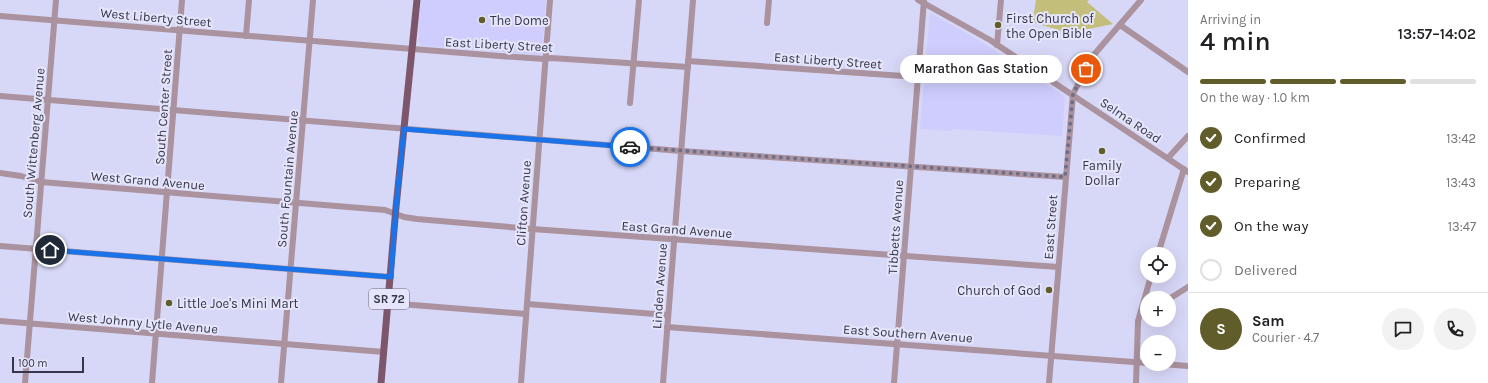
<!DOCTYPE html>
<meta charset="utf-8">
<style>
body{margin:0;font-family:Karla,sans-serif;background:#f2f2f2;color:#202124;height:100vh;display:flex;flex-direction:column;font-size:15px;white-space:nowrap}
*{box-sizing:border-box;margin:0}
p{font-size:13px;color:#757577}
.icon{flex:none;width:22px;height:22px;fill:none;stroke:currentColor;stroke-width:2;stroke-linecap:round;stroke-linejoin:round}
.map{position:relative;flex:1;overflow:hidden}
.panel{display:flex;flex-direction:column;background:#fff;width:300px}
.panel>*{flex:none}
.buttons{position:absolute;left:1140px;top:247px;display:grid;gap:8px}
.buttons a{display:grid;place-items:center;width:36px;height:36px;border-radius:50%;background:#fff;box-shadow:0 4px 16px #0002;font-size:20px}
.scale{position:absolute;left:12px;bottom:10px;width:72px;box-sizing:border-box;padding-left:4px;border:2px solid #36354a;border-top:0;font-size:11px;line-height:14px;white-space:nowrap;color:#36354a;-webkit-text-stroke:3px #e5e5fb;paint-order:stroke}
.pin{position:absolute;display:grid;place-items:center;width:34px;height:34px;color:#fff;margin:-17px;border:2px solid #fff;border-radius:50%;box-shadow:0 1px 4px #0007}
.courier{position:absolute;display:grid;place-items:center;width:40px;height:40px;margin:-20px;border:3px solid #1a73e8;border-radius:50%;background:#fff;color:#222;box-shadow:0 1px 5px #0007}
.bubble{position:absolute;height:28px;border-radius:14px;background:#fff;box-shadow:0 4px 16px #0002;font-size:13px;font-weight:600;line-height:28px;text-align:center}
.head em{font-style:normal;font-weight:600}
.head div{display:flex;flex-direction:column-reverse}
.head{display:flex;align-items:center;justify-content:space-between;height:68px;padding:0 12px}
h1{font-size:26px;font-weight:600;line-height:30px}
.bar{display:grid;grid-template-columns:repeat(4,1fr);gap:6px 4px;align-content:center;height:48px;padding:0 12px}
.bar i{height:5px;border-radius:3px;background:#e0e0e0}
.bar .selected{background:#605d2a}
.bar p{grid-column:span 4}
.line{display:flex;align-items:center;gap:10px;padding:0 12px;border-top:1px solid #e0e0e0}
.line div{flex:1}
.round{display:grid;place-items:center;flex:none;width:42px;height:42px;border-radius:21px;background:#f2f2f2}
ol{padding:0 12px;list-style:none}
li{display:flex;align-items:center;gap:12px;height:44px}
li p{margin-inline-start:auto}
li .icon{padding:4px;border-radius:50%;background:#605d2a;color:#fff;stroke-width:4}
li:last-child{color:#757577}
li i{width:22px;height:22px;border:2px solid #e0e0e0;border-radius:50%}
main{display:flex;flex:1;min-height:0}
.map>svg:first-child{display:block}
</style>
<main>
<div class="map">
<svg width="1188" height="383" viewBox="0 0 1188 383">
<rect width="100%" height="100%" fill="#d7d7f7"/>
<g fill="#cecdfd">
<path d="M421,0H546L542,52L539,55L422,46L418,40Z"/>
<path d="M930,13L985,44L1062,94L1065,98L1062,136L952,129L951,131L920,129Z"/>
</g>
<path fill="#c3bf7b" d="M1036,0H1089L1087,2L1113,24L1069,33L1035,23L1033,19Z"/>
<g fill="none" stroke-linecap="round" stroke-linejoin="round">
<g stroke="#aa929e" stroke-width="6">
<path d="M918,0L990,40L1188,172"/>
<path d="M0,16L500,56L545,59L551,58L688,67"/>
<path d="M767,23L769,0"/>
<path d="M1120,25L1188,72"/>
<path d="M246,36L249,0"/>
<path d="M997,45L1001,0"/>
<path d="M688,61L918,77"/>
<path d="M0,96L681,151L1065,177"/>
<path d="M630,103L639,0"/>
<path d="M1168,158L1188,136"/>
<path d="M0,173L21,176L41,182L385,210L404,217L417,219L532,229L1058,267"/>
<path d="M0,246L391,277"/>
<path d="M1158,254L1184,169"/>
<path d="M1169,299L1188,287"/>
<path d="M388,303L526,314"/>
<path d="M527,304L668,315"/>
<path d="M0,321L384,352"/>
<path d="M667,327L1147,363"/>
<path d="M1163,364L1188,366"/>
<path d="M25,383L56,0"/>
<path d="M152,383L182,0"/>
<path d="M281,383L313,0"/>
<path d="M521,383L550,0"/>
<path d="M663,383L693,0"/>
<path d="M894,383L924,0"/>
<path d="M1049,383L1073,94L1092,57L1141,0"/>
<path d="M1136,383L1138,321L1151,276"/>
</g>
<path stroke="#7e566b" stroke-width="7" d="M381,383L396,207L417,0"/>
</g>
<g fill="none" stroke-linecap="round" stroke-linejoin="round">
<path stroke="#6e6e87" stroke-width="4" stroke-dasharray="0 7.2" d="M630,147L1065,177L1073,94L1086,69"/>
<path stroke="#1a73e8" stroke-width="5" d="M50,250L391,277L396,207L404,129L630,147"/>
</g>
<g fill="#605d2a" stroke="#e5e5fb" stroke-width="1.5">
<circle cx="482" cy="20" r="4"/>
<circle cx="998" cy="25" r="4"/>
<circle cx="1102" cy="151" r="4"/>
<circle cx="1049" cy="290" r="4"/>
<circle cx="169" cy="303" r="4"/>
</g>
<g text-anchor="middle" stroke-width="4" stroke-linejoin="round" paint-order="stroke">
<rect fill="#e5e5fb" stroke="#6a6a7f" stroke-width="1" x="369" y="289" width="40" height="20" rx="3"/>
<g font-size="12" font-weight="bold" fill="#36354a">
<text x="389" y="303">SR 72</text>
</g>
<g font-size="13" fill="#36354a" stroke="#e5e5fb">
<text transform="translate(156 17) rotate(5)" y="5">West Liberty Street</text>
<text transform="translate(499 44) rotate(3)" y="5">East Liberty Street</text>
<text transform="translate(828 60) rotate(4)" y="5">East Liberty Street</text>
<text transform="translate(163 107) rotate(-86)" y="5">South Center Street</text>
<text transform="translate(1131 120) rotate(34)" y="5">Selma Road</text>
<text transform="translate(33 143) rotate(-85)" y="5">South Wittenberg Avenue</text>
<text transform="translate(287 179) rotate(-85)" y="5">South Fountain Avenue</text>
<text transform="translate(148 180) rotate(5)" y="5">West Grand Avenue</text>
<text transform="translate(523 203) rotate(-86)" y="5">Clifton Avenue</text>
<text transform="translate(895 227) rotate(-86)" y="5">Tibbetts Avenue</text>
<text transform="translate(1050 227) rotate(-86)" y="5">East Street</text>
<text transform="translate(677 229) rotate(4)" y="5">East Grand Avenue</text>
<text transform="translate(659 286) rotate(-86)" y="5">Linden Avenue</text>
<text transform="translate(143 322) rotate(5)" y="5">West Johnny Lytle Avenue</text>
<text transform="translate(908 333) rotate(4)" y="5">East Southern Avenue</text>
</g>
<g font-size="13" fill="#36354a" stroke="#e5e5fb" text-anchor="start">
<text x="1006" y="23">First Church of<tspan x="1006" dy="15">the Open Bible</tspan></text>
<text x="490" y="25">The Dome</text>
<text x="1102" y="170" text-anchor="middle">Family<tspan x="1102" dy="15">Dollar</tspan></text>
<text x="1041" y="295" text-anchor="end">Church of God</text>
<text x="177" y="308">Little Joe's Mini Mart</text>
</g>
</g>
</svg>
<div class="buttons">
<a><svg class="icon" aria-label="locate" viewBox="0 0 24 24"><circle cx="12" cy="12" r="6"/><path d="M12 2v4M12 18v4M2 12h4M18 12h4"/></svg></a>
<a>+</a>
<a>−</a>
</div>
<div class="scale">100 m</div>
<div class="pin" style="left:1086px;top:69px;background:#ea580c"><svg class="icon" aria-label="bag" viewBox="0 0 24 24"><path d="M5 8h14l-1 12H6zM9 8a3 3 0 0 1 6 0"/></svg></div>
<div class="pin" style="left:50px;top:250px;background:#1f2937"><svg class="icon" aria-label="home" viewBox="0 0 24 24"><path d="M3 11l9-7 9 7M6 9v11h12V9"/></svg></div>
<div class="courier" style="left:630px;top:147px"><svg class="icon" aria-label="car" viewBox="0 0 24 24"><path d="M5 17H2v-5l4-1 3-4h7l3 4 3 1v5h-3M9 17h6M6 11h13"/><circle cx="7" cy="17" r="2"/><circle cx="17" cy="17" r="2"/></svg></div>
<div class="bubble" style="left:900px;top:55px;width:162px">Marathon Gas Station</div>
</div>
<section class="panel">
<div class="head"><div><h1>4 min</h1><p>Arriving in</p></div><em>13:57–14:02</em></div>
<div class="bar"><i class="selected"></i><i class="selected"></i><i class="selected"></i><i></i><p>On the way · 1.0 km</p></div>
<ol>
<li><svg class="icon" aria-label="check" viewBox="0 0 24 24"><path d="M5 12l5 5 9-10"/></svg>Confirmed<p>13:42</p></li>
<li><svg class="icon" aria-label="check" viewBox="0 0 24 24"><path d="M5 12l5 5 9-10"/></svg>Preparing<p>13:43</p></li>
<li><svg class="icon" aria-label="check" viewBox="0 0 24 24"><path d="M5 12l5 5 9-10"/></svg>On the way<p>13:47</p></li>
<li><i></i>Delivered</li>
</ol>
<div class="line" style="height:72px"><b class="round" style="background:#605d2a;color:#fff">S</b><div><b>Sam</b><p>Courier · 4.7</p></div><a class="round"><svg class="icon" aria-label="chat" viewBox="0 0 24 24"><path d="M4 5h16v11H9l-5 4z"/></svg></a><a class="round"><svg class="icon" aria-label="phone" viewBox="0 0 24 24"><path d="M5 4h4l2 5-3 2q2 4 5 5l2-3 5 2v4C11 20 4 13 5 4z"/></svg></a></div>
</section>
</main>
